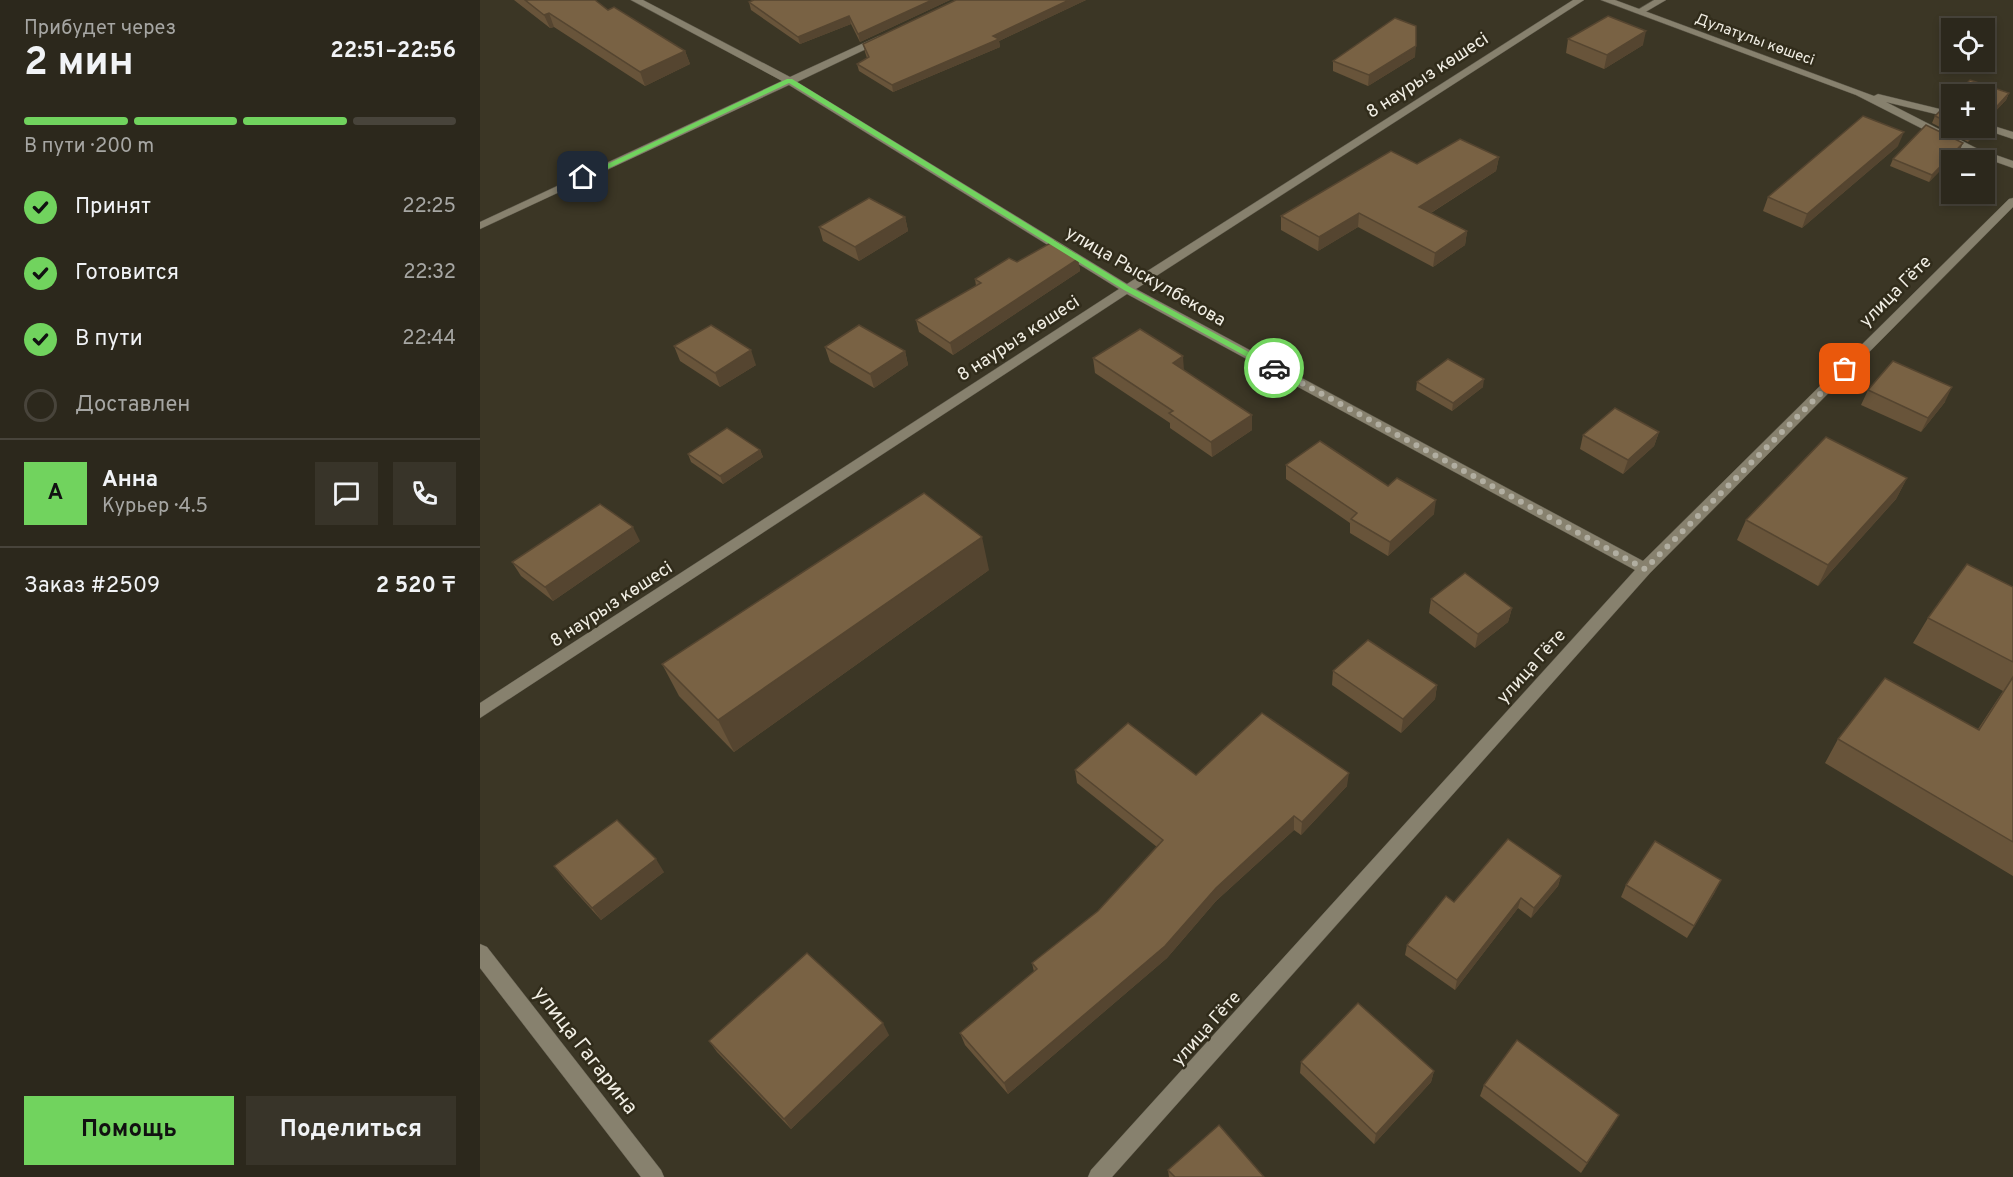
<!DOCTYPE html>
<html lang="ru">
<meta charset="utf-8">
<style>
body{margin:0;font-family:Overpass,sans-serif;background:#383429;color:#f1f3f6;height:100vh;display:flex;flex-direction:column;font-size:22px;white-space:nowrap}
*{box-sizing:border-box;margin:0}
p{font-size:20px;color:#a6a6a3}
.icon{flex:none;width:33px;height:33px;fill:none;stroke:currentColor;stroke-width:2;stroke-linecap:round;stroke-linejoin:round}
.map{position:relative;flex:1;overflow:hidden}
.drawer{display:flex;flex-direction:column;background:#2c281c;width:480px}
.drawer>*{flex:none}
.tools{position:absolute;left:1461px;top:18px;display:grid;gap:12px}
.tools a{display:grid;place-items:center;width:54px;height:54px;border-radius:0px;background:#2c281c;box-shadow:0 3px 9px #0003,0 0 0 2px #48443b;font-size:30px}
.pin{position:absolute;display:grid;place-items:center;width:51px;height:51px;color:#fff;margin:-26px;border-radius:12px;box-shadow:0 3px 9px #0006}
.courier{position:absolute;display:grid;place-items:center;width:60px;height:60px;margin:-30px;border:4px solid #71d35e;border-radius:50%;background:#fff;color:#222;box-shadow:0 2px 8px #0007}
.summary em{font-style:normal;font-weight:700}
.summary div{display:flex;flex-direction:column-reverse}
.summary{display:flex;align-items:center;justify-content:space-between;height:102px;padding:0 24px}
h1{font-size:39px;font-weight:700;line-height:45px}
.bar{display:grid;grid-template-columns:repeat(4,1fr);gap:9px 6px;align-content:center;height:72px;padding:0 24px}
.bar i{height:8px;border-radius:4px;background:#48443b}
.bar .current{background:#71d35e}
.bar p{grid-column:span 4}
.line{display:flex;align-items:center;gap:15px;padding:0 24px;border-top:2px solid #48443b}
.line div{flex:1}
.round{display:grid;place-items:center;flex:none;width:63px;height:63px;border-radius:0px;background:#383429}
ol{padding:0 24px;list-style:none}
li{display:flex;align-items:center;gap:18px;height:66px}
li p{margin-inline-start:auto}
li .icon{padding:6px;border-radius:50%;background:#71d35e;color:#111;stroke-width:4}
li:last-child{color:#a6a6a3}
li i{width:33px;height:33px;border:3px solid #48443b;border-radius:50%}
.action{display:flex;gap:12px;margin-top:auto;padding:12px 24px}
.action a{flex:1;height:69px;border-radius:0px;background:#71d35e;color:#111;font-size:24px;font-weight:700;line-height:69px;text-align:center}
.action a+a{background:#383429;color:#f1f3f6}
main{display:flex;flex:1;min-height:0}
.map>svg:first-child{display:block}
</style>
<main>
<section class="drawer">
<div class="summary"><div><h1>2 мин</h1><p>Прибудет через</p></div><em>22:51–22:56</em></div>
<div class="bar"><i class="current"></i><i class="current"></i><i class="current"></i><i></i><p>В пути · 200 m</p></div>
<ol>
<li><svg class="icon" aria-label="check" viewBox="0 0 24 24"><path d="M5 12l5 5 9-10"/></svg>Принят<p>22:25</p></li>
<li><svg class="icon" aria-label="check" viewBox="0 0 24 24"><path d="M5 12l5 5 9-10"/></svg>Готовится<p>22:32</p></li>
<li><svg class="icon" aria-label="check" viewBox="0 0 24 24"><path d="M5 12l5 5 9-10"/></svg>В пути<p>22:44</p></li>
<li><i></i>Доставлен</li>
</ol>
<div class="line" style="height:108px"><b class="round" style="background:#71d35e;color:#111">А</b><div><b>Анна</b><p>Курьер · 4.5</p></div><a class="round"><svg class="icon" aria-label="chat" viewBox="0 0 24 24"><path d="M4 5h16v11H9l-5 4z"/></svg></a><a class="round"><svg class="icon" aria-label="phone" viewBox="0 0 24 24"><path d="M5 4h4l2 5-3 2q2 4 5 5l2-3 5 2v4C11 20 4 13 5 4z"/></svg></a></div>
<div class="line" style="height:78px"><div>Заказ #2509</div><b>2 520 ₸</b></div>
<div class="action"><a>Помощь</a><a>Поделиться</a></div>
</section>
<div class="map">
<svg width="1533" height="1177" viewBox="0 0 1533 1177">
<rect width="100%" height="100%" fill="#3b3625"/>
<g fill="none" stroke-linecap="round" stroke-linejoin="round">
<g stroke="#585345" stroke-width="1">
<g id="minor">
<path d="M151,0H163L310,77L399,36H405V40L317,82L647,284L1093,0H1104L656,289L1163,561L1529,199L1533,198V207L1170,573L632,1177H608L611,1170L1155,570L647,294L0,718V703L639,289L309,85L0,229V222L302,81Z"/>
<path d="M1174,0H1186L1162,14L1154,12Z"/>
<path d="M0,944L7,947L181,1170L184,1177H161L0,968Z"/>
</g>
</g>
<g stroke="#585345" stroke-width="1">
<g id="tertiary">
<path d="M1121,0H1135L1394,96L1398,94L1472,112V118L1406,102L1496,148L1533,161V168L1488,152L1376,95Z"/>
<path d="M1504,123L1533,132V139L1500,128H1504Z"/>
</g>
</g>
<use href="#minor" fill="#87816e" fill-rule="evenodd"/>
<use href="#tertiary" fill="#87816e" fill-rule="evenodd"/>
</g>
<g fill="#68543a">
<path d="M34,0H115L128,10L205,51L210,64L165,86L74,27L70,28Z"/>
<path d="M274,0H470L380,42L371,24L320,44L271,10L269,2Z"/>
<path d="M476,0H606L519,41L520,47L413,92L379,71L377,64L387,58L385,52L383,44Z"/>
<path d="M1088,39L1163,45L1124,69L1086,53Z"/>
<path d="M935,57L888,86L853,71V61Z"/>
<path d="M1529,93L1526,100L1506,121H1504V94Z"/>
<path d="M1472,99V110L1466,108L1469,101Z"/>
<path d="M1472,112V128H1500L1488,142L1452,123L1455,116Z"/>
<path d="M1418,146L1322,228L1283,211L1288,197Z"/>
<path d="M1480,150L1449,182L1410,166L1413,159Z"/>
<path d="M1019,157L1016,171L951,213L987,231L985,245L953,267L878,227L838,251L801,230V216L937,164Z"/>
<path d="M425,217L428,231L379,261L343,241L339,227Z"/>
<path d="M598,259L600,271L473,355L439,332L436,320L496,286L495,279L537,262Z"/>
<path d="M194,346L276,365L240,387L200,361Z"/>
<path d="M345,347L425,351L428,365L394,388L350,362Z"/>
<path d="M613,358L704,370L772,430L732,457L690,428V423L615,373Z"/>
<path d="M937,382L1003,387L972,411L936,390Z"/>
<path d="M1388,390L1465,402L1441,432L1381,405Z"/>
<path d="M1179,432L1174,446L1143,474L1100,449L1103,435Z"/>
<path d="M280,450L283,457L243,484L211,462L208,454Z"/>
<path d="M806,465L908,486L954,514L908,556L870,533V523L806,479Z"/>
<path d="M1427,478L1416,499L1338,586L1257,540L1266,520Z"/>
<path d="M160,541L73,601L41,576L32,562Z"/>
<path d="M509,570L254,752L199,696L182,664Z"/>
<path d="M1533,587V876L1345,763L1358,739L1498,729L1523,691L1433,643L1448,618Z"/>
<path d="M951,599L1032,608L1028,622L995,648L949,613Z"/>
<path d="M853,671L957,685L955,699L921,733L852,685Z"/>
<path d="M595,770L716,775L867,786L821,835L814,830L736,901L687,958L528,1094L485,1045L480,1033L554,972L552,963L618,911L677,847L597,783Z"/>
<path d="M74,866L184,872L121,920L84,879Z"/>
<path d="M1081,876L1078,886L1051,918L1038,908L975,990L925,955L927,945L974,902Z"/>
<path d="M1146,885L1235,892L1207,938L1141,897Z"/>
<path d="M409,1035L311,1129L237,1052L229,1041Z"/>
<path d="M821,1062L954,1071L951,1082L894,1144L820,1073Z"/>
<path d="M1004,1085L1133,1125L1101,1173L1000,1096Z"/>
<path d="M688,1170L784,1177H689Z"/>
</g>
<g fill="#554530">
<path d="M452,0H470L380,42L378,34Z"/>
<path d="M589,0H606L519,41L520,47L413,92L412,85Z"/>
<path d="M69,13L74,27L70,28L64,15Z"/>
<path d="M369,16L371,24L320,44L318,37Z"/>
<path d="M1166,31L1163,45L1124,69L1127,55Z"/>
<path d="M936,46L935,57L888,86L889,75Z"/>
<path d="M205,51L210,64L165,86L160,72Z"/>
<path d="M1529,93L1526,100L1506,121L1510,114Z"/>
<path d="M1498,128H1500L1499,130L1488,142L1491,134Z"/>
<path d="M1424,132L1418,146L1322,228L1327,214Z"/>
<path d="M1483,143L1480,150L1449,182L1452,175Z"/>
<path d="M1019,157L1016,171L938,221L939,207Z"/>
<path d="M879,213L878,227L838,251L839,237Z"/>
<path d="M425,217L428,231L379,261L375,247Z"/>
<path d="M987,231L985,245L953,267L955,253Z"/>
<path d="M598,259L600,271L473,355L470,343Z"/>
<path d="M271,350L276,365L240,387L235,373Z"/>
<path d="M425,351L428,365L394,388L390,374Z"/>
<path d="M703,356L704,371L693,363Z"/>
<path d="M1004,379L1003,387L972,411L973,403Z"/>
<path d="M1472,387L1465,402L1441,432L1448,418Z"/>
<path d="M772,415V430L732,457L731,442Z"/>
<path d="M1179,432L1174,446L1143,474L1148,460Z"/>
<path d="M280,450L283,457L243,484L240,476Z"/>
<path d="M1427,478L1416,499L1338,586L1348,565Z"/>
<path d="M956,500L954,514L908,556L910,542Z"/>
<path d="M153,527L160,541L73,601L65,587Z"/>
<path d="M502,537L509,570L254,752L238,720Z"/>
<path d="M1032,608L1028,622L995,648L998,634Z"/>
<path d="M957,685L955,699L921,733L923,719Z"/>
<path d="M869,773L867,786L821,835L822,822Z"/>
<path d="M814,816V830L736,901L687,958L528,1094L524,1083Z"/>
<path d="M176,859L184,872L121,920L112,908Z"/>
<path d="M1081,876L1078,886L1051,918L1054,908Z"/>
<path d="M1241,880L1235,892L1207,938L1214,926Z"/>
<path d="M1041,898L1038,908L975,990L977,980Z"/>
<path d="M403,1023L409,1035L311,1129L304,1119Z"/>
<path d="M954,1071L951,1082L894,1144L896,1134Z"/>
<path d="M1139,1115L1133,1125L1101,1173L1107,1163Z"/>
</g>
<g fill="#796244" stroke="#554530" stroke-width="1.5">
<path d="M45,0H115L128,10L134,7L205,51L160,72L69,13L64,15Z"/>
<path d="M274,0H452L378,34L369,16L318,37L269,2Z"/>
<path d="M476,0H589L513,36L519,39L412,85L377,64L389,57L383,44Z"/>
<path d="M1128,16L1166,31L1127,55L1088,39Z"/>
<path d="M915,18L936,26V46L889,75L853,61Z"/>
<path d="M1490,80L1529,93L1510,114H1506L1504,119V94H1476Z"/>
<path d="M1461,110L1472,112V124L1455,116Z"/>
<path d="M1383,116L1424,132L1327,214L1288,197Z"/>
<path d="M1446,125L1483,143L1452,175L1413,159Z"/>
<path d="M1478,128H1498L1491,134Z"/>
<path d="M980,139L1019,157L939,207L987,231L955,253L879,213L839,237L801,216L911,151L937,164Z"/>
<path d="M389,198L425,217L375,247L339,227Z"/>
<path d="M574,241L595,254L598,259L470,343L436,320L501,283L495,279L529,258L537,262Z"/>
<path d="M231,325L271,350L235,373L194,346Z"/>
<path d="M379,325L425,351L390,374L345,347Z"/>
<path d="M660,329L703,356L693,363L772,415L731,442L689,413L693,411L613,358Z"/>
<path d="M968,359L1004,379L973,403L937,382Z"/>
<path d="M1413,361L1472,387L1448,418L1388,390Z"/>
<path d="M1135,408L1179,432L1148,460L1103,435Z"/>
<path d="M247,428L280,450L240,476L208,454Z"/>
<path d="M1346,437L1427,478L1348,565L1266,520Z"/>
<path d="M840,441L908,486L917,478L956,500L910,542L871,519L877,513L806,465Z"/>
<path d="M444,493L502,537L238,720L182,664Z"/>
<path d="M120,504L153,527L65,587L32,562Z"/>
<path d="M1487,564L1533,587V662L1448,618Z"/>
<path d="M985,573L1032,608L998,634L951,599Z"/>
<path d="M888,640L957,685L923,719L853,671Z"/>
<path d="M1533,677V842L1358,739L1405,678L1499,730Z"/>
<path d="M782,713L869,773L822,822L814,816L736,888L685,946L524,1083L480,1033L557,969L552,963L618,911L683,840L595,770L648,723L716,775Z"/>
<path d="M137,820L176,859L112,908L74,866Z"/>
<path d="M1028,839L1081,876L1054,908L1041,898L977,980L927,945L966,896L974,902Z"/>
<path d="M1175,841L1241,880L1214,926L1146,885Z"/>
<path d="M327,953L403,1023L304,1119L229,1041Z"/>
<path d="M878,1003L954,1071L896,1134L821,1062Z"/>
<path d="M1037,1040L1139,1115L1107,1163L1004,1085Z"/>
<path d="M739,1125L784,1177H695L688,1170Z"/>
</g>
<path fill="#71d35e" d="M307,79H312L650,287L798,368L791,370L644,290L309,83L106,179L100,177Z"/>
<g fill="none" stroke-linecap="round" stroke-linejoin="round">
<path stroke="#b1aea1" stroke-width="6" stroke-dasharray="0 10.8" d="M794,368L1165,569L1365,369"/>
</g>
<g text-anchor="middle" stroke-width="5" stroke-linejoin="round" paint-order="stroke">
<g font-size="15" fill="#f1eee4" stroke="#312c1b">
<text transform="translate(1275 39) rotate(20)" y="5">Дулатұлы көшесі</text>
</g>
<g font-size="18" fill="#f1eee4" stroke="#312c1b">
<text transform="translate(947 75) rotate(-33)" y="6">8 наурыз көшесі</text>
<text transform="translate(666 276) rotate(30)" y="6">улица Рыскулбекова</text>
<text transform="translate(1415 291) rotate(-45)" y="6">улица Гёте</text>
<text transform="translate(538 338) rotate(-33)" y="6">8 наурыз көшесі</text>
<text transform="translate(131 604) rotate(-33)" y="6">8 наурыз көшесі</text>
<text transform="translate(1051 666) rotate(-48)" y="6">улица Гёте</text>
<text transform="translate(726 1028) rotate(-48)" y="6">улица Гёте</text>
</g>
<g font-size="21" fill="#f1eee4" stroke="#312c1b">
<text transform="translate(106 1050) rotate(52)" y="7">улица Гагарина</text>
</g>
</g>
</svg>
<div class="tools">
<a><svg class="icon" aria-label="locate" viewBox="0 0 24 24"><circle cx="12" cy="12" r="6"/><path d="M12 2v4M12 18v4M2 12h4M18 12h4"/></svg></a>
<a>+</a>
<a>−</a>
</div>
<div class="pin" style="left:1365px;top:369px;background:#ea580c"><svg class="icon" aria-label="bag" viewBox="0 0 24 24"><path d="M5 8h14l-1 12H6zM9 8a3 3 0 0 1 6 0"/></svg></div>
<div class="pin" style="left:103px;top:177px;background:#1f2937"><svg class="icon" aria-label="home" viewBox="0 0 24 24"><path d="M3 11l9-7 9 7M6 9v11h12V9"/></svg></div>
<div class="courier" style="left:794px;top:368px"><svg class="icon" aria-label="car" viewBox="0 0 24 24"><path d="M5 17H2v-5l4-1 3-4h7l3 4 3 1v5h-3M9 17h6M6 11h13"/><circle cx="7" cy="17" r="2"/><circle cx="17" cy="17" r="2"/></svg></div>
</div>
</main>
